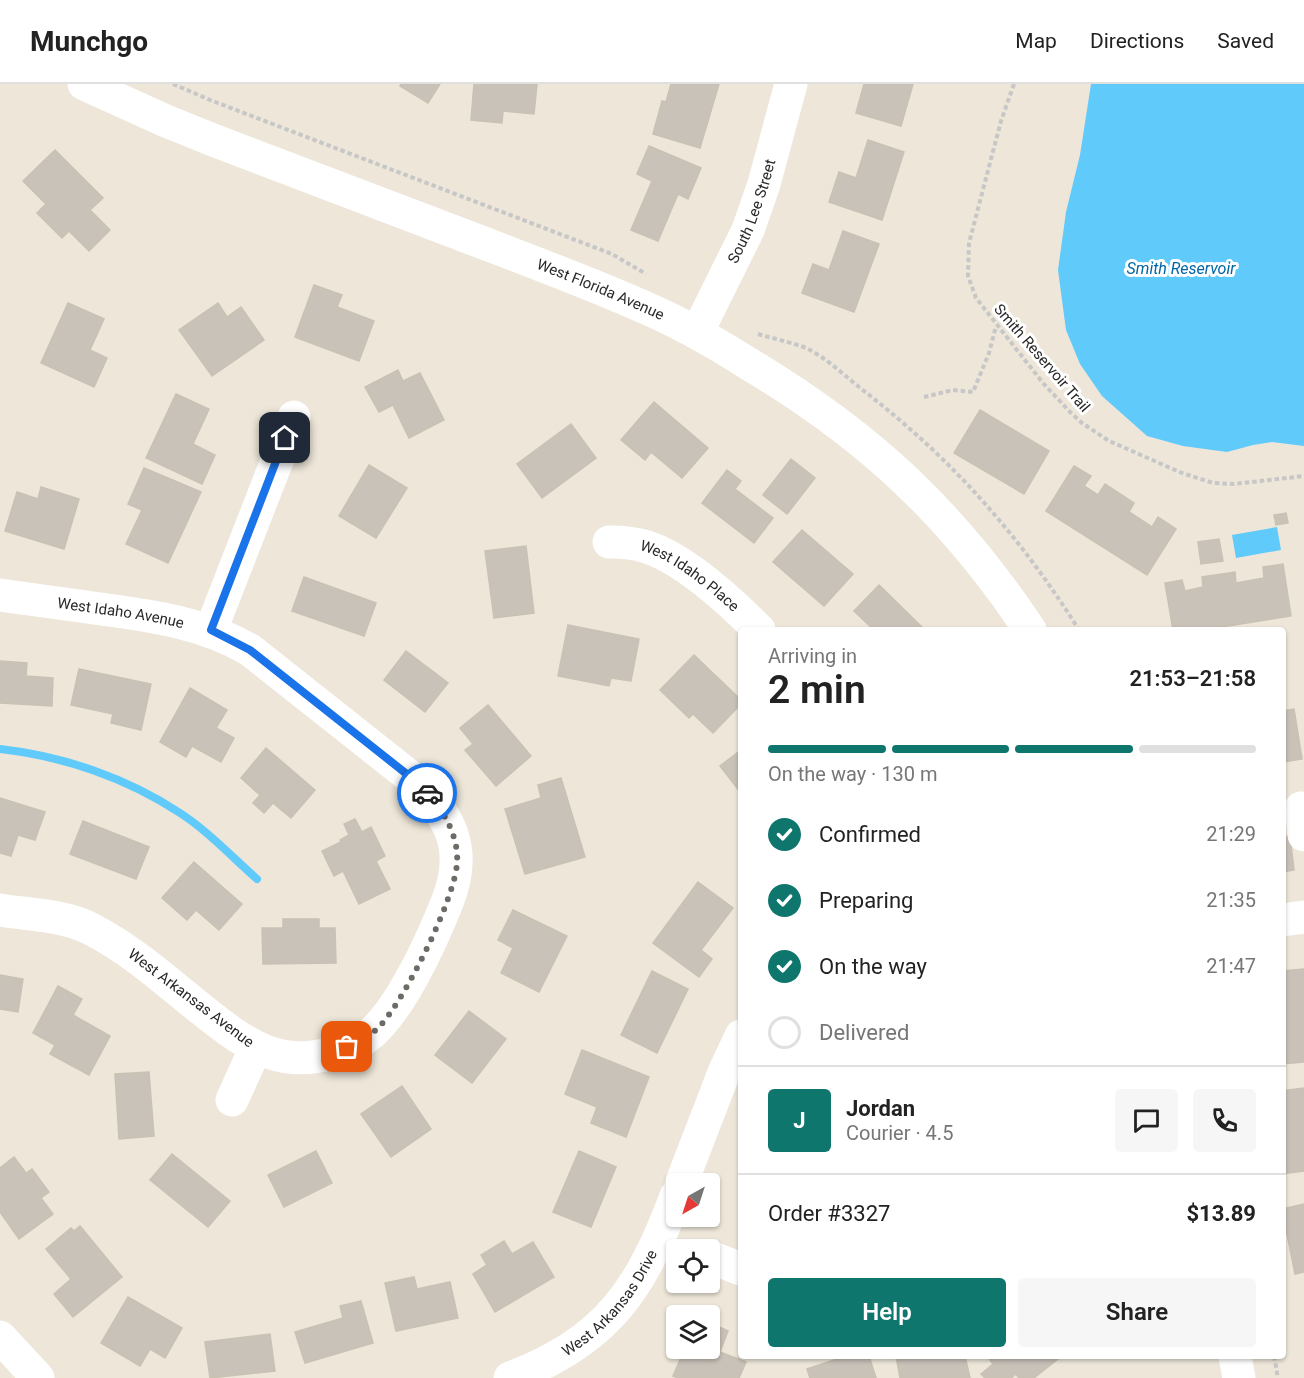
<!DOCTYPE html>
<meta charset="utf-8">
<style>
body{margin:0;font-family:Roboto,sans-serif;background:#f6f6f6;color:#222;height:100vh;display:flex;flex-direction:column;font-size:22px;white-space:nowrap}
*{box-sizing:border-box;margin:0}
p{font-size:20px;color:#767676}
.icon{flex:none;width:33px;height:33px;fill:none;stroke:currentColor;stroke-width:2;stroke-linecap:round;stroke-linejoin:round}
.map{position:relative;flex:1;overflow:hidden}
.drawer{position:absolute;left:738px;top:543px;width:548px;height:732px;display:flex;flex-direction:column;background:#fff;border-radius:6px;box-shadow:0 2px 4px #0004}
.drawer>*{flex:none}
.needle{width:39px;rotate:219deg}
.controls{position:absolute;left:666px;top:1089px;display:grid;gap:12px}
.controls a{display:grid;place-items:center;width:54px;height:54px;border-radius:6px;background:#fff;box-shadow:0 2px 4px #0004;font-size:30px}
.pin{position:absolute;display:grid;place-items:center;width:51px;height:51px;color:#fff;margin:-26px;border-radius:12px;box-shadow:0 3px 9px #0006}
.courier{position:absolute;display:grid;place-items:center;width:60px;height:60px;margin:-30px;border:4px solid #1a73e8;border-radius:50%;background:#fff;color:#222;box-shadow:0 2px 8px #0007}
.headline em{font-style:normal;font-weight:600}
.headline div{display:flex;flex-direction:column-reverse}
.headline{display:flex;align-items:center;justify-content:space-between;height:102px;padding:0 30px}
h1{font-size:39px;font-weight:600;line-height:45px}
.bar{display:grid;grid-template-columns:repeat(4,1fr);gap:9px 6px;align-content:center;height:72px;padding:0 30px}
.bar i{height:8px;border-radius:4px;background:#e0e0e0}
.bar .active{background:#0f766e}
.bar p{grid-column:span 4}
.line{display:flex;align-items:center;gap:15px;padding:0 30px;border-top:2px solid #e0e0e0}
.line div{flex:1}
.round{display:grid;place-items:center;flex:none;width:63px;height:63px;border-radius:6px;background:#f6f6f6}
ol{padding:0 30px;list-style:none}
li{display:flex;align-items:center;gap:18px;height:66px}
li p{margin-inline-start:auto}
li .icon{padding:6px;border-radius:50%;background:#0f766e;color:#fff;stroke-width:4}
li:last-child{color:#767676}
li i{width:33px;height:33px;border:3px solid #e0e0e0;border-radius:50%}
.cta{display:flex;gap:12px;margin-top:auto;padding:12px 30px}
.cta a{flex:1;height:69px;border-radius:6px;background:#0f766e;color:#fff;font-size:24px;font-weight:600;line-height:69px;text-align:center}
.cta a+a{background:#f6f6f6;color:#222}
header{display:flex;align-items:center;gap:36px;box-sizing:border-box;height:84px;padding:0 30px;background:#fff;border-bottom:2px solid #e0e0e0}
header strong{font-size:28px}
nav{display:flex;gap:33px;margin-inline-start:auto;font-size:21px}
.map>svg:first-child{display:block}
</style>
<header>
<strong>Munchgo</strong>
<nav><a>Map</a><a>Directions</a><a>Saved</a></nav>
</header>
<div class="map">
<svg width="1304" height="1294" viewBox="0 0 1304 1294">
<rect width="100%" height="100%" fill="#ede6d9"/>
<g fill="#60cafb">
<path d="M1091,0H1304V362L1272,358L1253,361L1227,368L1183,362L1147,352L1102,312L1080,280L1066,246L1058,186L1066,128L1080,71Z"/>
<path d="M1277,443L1281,466L1236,474L1232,451Z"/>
</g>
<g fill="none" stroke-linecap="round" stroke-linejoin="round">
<path stroke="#60cafb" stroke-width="8" d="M0,665C63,672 127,694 180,729C208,747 232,773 257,795"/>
</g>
<g fill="#c8c2b9" stroke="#c9c2b3" stroke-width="1.5">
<path d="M401,0H440L428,19L400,2Z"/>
<path d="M474,0H537L534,30L503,27L502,39L471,36Z"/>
<path d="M671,0H719L700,64L653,50L662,17L666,18Z"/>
<path d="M864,0H913L901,42L856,29Z"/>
<path d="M868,56L904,68L882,136L829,118L839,88L856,94Z"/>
<path d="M649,62L701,84L688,115L678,110L658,157L631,146L652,97L637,90Z"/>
<path d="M55,66L103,114L90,126L110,146L89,167L69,147L62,154L37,129L46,120L23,97Z"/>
<path d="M843,147L879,160L854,228L802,209L813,180L829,186Z"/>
<path d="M314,201L342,211L337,223L374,237L359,277L295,253Z"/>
<path d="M68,219L104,235L90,266L107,274L94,303L41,279Z"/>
<path d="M218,219L227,233L241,223L264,256L212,292L179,246Z"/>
<path d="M398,286L403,297L420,289L444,336L409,354L393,321L379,328L365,303Z"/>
<path d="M176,310L209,325L193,360L215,371L202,400L146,374Z"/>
<path d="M654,318L708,364L682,394L651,368L645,376L621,356Z"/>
<path d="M980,326L1049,367L1024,410L954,369Z"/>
<path d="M571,340L596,374L542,414L517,380Z"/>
<path d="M791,375L815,394L787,430L763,411Z"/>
<path d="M369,381L407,404L376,454L339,432Z"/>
<path d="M1074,382L1091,392L1084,402L1098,411L1105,400L1134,419L1129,428L1152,443L1158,433L1176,445L1147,491L1046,427Z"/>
<path d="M144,384L201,408L168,479L126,460L142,426L128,420Z"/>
<path d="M727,386L741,397L735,405L773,434L754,459L702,419Z"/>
<path d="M41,403L79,415L64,465L5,447L17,408L38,415Z"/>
<path d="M1286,429L1288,439L1276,441L1274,431Z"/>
<path d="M802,446L853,490L824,522L773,478Z"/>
<path d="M1219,455L1223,477L1201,480L1198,458Z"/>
<path d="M526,462L534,529L494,534L485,467Z"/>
<path d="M1283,480L1291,532L1203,546H1173L1165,499L1182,496L1185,507L1203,503L1202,493L1235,488L1236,499L1264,494L1263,483Z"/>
<path d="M304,493L376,519L364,552L292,527Z"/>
<path d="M879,501L925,546H874L854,527Z"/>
<path d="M568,541L639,555L631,597L611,594L609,602L558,592Z"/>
<path d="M406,567L448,599L425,628L384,596Z"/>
<path d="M694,571L741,616V620L713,649L693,630L689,634L660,606Z"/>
<path d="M0,577L27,579L26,592L53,594L52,622L0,619Z"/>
<path d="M79,585L151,600L141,646L111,639L113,630L71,621Z"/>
<path d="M190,604L227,626L216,644L234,654L221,678L192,662L186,673L160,658Z"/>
<path d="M488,621L531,672L496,702L465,666L473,660L460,644Z"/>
<path d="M1294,625L1302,675L1283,678L1282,627Z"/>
<path d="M266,664L315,706L291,734L273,719L264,729L253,719L260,711L241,694Z"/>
<path d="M741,666V709L720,682Z"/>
<path d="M561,694L585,773L525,790L505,725L541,714L538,701Z"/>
<path d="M0,714L45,728L35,756L18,751L11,772L0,769Z"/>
<path d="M355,735L362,748L371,743L385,772L376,777L390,805L359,820L343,787L334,792L322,767L341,758L340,756L349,751L344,740Z"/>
<path d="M83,737L149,763L136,795L70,770Z"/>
<path d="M1290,752L1294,786L1282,788V753Z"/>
<path d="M194,778L242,820L219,846L196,826L187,836L162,814Z"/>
<path d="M698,798L733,824L701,866L712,875L699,893L653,859Z"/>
<path d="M513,826L567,852L539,908L501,889L513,864L498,856Z"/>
<path d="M283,835H319V844H335L336,879L263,880L262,844H283Z"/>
<path d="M1304,885V978L1282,980V887Z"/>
<path d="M652,887L688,905L657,969L621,951Z"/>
<path d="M0,891L23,895L18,928L0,925Z"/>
<path d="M58,902L82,915L73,931L110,952L89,991L50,970L55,961L33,949Z"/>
<path d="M469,927L506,955L472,999L435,971Z"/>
<path d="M582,966L649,993L626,1053L591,1039L597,1023L565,1010Z"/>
<path d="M149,988L154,1052L119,1055L115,990Z"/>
<path d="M402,1002L431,1045L391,1073L361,1030Z"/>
<path d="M1304,1004V1087L1282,1090V1007Z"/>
<path d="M316,1067L332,1099L284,1123L268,1091Z"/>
<path d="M579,1067L616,1083L591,1143L553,1128Z"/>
<path d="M172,1070L230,1117L208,1143L150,1096Z"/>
<path d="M14,1073L26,1089L32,1085L49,1108L41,1114L53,1130L19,1155L0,1128V1084Z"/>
<path d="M1304,1120V1188L1295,1190L1282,1125Z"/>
<path d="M80,1142L122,1193L73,1233L54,1210L71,1195L46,1165L71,1144L74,1147Z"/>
<path d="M504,1157L512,1170L533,1158L554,1193L495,1228L473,1190L487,1181L481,1171Z"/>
<path d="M414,1193L417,1205L450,1198L458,1234L396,1247L385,1199Z"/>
<path d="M128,1213L182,1244L165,1274L150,1265L140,1282L101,1259Z"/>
<path d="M361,1217L373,1259L305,1279L295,1248L343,1234L340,1222Z"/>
<path d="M710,1239L728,1247L720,1268L746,1278L739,1294H678L673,1292L685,1264H710Z"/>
<path d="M270,1250L275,1287L210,1294L205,1258Z"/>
<path d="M846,1272H869L876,1294H810L807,1285Z"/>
<path d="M896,1272H965L970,1294H900Z"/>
<path d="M987,1272H1055L1058,1275L1034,1294H1019L1016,1290L1011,1294H985L981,1290L993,1280Z"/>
</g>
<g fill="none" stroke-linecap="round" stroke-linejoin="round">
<g stroke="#c7c7c7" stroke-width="4" stroke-dasharray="4.5 3" stroke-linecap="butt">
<path d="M173,0L210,16L612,170L646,190"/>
<path d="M1014,0L1001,37L969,159L968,192L976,214L1043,299L1070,328L1082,339L1109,357L1182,389L1213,399L1234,400L1304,392"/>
<path d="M758,250C774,255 791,258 806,264C827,274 846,293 864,307C952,375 1020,452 1079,546"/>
<path d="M924,313L953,306L973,308L989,269L996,242"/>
<path d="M1274,1272L1278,1294"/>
</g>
<g stroke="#fff" stroke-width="33">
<path id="s1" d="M84,0L166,37L213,56C295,87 377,119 460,150C525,175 591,199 655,228C688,243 719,261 749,280C869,352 952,429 1030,546"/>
<path id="s2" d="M697,249L748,146L764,100L791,0"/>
<path id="s3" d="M609,458C622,458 635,459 647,463C684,475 731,518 759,546"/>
<path id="s4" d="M0,511C34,516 67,520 101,525C153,532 204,539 250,566L413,695C450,732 468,764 448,816C433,854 398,933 364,955C355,962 342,965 331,969C306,977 279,975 256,963C234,952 215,936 196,921C163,894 131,866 93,846C66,831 30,831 0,826"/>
<path d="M211,546L294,333"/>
<path d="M1301,724L1304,751"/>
<path d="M1282,836L1304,833"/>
<path d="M232,1016L256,963"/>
<path d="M681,1100L725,986L741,952"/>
<path d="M710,1173L741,1185"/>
<path d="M0,1253L38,1294"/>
<path d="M1235,1272L1239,1294"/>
<path id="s5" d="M510,1294C607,1257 641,1206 676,1112"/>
</g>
</g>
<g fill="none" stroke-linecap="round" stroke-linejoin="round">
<path stroke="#6e6b67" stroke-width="6" stroke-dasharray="0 10.8" d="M347,963C358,958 369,953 378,944C404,918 455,815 457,779C459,753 444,727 427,709"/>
<path stroke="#1a73e8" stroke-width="8" d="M285,354L211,546L250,566L413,695L427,709"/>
</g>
<g text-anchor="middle" stroke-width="6" stroke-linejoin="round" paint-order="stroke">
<g font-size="15" fill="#292929" stroke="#fff">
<text dy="5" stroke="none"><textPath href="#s2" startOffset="134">South Lee Street</textPath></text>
<text dy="5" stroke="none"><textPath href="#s1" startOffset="556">West Florida Avenue</textPath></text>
<text transform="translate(1042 274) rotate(49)" y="5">Smith Reservoir Trail</text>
<text dy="5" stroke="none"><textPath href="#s3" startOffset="90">West Idaho Place</textPath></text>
<text dy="5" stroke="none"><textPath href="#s4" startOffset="122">West Idaho Avenue</textPath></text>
<text transform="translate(191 914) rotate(37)" y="5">West Arkansas Avenue</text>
<text dy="5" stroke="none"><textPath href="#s5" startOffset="128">West Arkansas Drive</textPath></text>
</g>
<g font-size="16" font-style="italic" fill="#0065a6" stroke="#fff">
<text x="1181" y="190">Smith Reservoir</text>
</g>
</g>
</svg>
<div class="controls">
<a><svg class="needle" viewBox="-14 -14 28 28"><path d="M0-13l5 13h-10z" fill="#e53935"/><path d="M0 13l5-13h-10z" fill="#767676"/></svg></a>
<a><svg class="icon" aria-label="locate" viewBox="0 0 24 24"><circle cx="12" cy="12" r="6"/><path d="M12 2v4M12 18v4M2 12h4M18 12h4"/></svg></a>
<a><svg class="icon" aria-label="layers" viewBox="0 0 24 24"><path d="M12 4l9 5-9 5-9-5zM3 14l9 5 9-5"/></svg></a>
</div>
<div class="pin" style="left:347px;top:963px;background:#ea580c"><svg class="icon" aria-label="bag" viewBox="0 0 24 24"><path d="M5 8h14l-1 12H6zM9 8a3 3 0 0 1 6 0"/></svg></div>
<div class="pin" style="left:285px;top:354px;background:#1f2937"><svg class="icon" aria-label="home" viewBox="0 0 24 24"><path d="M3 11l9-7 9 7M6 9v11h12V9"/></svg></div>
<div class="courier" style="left:427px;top:709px"><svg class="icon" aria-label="car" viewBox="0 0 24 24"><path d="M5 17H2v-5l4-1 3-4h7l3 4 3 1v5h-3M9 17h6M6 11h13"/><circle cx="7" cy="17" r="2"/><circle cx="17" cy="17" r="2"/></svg></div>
<section class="drawer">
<div class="headline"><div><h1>2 min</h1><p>Arriving in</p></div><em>21:53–21:58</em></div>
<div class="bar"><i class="active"></i><i class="active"></i><i class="active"></i><i></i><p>On the way · 130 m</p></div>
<ol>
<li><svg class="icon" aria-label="check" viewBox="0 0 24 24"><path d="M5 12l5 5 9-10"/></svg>Confirmed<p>21:29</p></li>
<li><svg class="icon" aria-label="check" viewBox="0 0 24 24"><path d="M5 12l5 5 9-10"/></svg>Preparing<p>21:35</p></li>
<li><svg class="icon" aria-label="check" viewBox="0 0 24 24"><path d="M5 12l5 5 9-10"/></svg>On the way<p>21:47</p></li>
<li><i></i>Delivered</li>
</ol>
<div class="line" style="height:108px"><b class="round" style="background:#0f766e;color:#fff">J</b><div><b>Jordan</b><p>Courier · 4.5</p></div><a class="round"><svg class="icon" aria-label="chat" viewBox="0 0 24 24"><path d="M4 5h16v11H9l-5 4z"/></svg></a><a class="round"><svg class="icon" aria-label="phone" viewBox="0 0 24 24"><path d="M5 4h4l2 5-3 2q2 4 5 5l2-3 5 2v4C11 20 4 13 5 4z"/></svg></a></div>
<div class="line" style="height:78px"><div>Order #3327</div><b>$13.89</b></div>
<div class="cta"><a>Help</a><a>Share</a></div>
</section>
</div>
